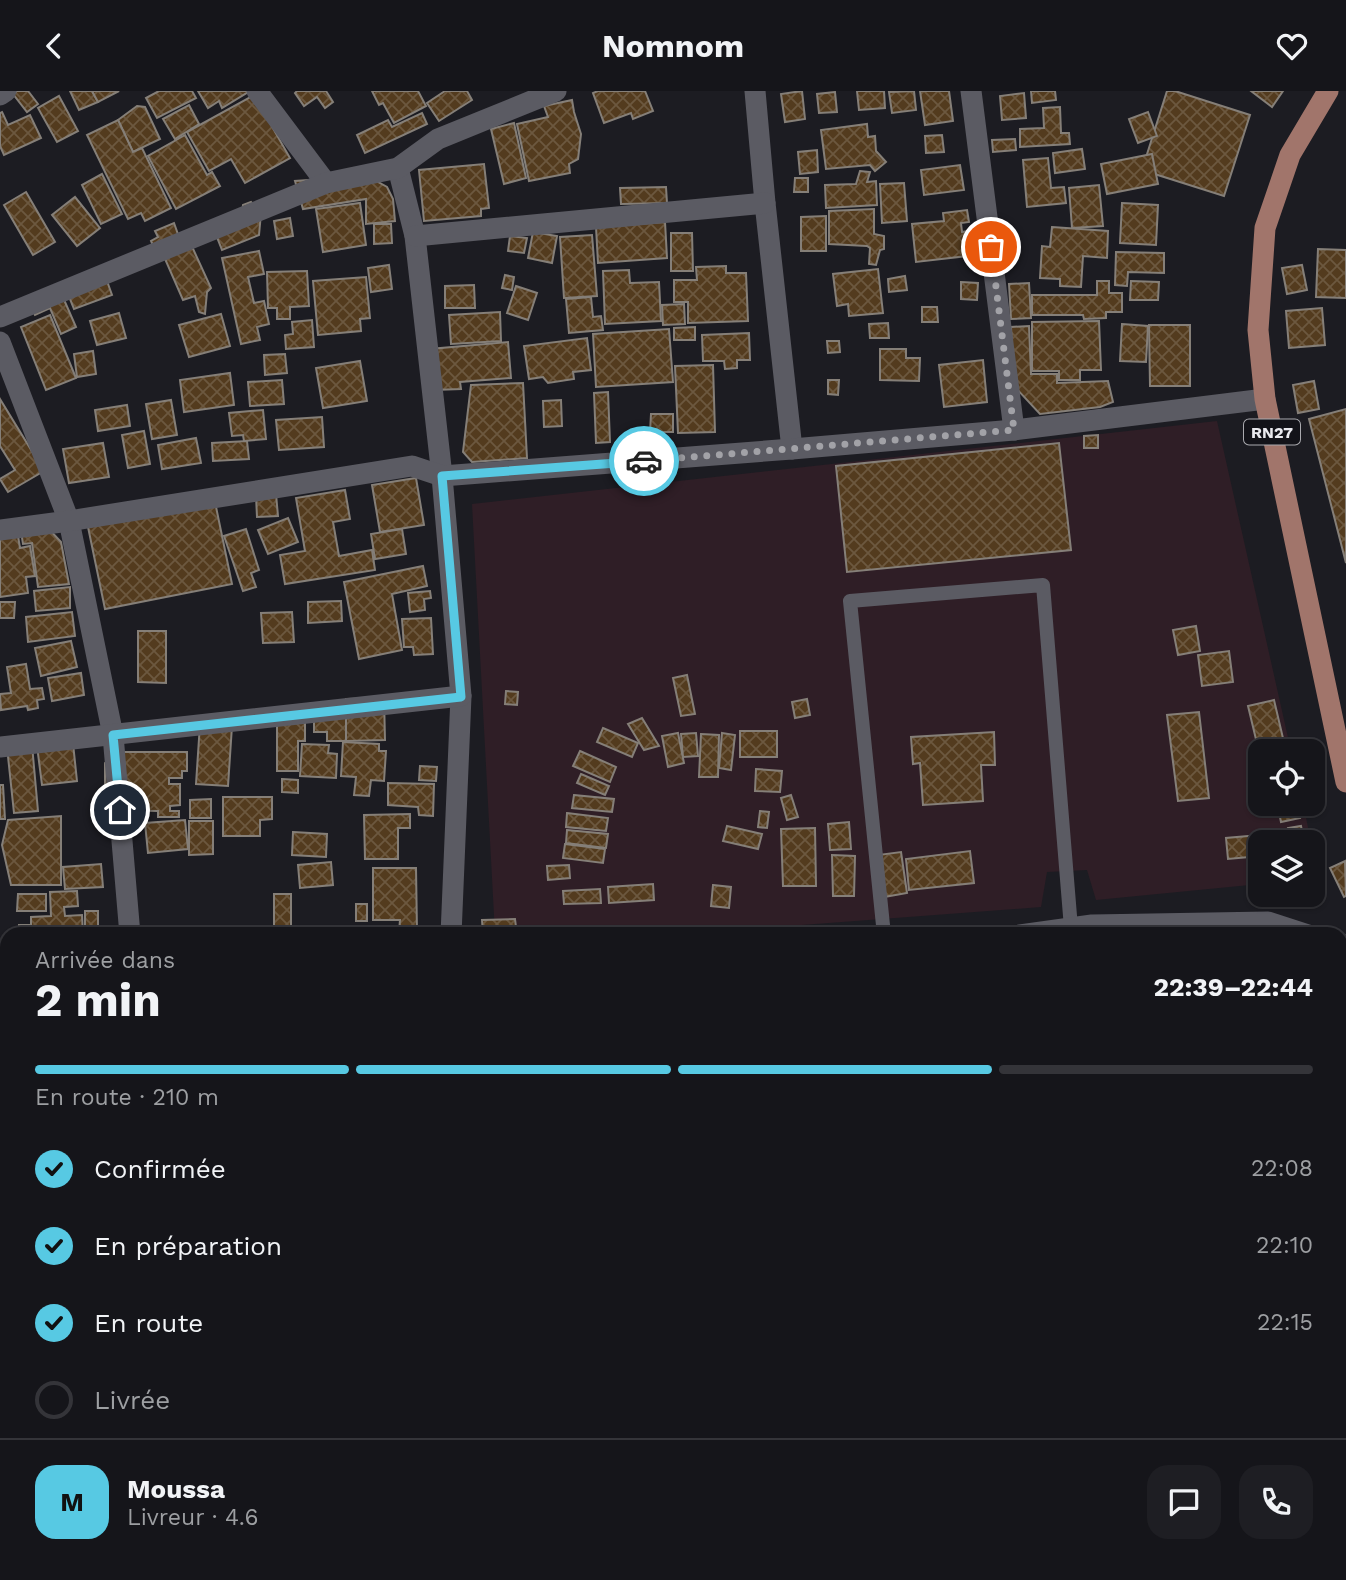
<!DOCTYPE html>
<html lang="fr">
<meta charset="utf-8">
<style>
body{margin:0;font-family:"Work Sans",sans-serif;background:#1e1e23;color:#f1f3f6;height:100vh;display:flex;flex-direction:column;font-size:26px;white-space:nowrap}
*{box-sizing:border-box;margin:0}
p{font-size:23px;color:#9d9fa2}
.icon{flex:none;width:38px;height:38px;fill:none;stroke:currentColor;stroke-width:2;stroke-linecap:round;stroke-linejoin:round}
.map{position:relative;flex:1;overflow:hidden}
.drawer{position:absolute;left:0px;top:836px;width:1348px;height:653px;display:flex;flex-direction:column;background:#15151a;border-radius:21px 21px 0 0;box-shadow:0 2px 5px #0004,0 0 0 2px #343439}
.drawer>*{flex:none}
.buttons{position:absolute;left:1248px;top:648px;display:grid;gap:14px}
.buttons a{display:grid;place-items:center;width:77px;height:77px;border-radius:14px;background:#15151a;box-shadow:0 2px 5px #0004,0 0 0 2px #343439;font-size:35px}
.pin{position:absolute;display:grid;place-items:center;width:60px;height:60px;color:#fff;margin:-30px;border:4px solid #fff;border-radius:50%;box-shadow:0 2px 7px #0007}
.courier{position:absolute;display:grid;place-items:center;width:70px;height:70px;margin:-35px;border:5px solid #57c9e3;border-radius:50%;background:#fff;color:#222;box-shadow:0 2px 9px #0007}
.headline em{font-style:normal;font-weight:700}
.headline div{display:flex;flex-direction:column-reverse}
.headline{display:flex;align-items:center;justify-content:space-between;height:119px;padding:0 35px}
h1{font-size:46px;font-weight:700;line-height:52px}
.bar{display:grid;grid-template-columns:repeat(4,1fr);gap:10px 7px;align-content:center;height:84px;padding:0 35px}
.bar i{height:9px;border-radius:5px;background:#343439}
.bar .on{background:#57c9e3}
.bar p{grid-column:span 4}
.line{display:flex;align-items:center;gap:18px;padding:0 35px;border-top:2px solid #343439}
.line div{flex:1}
.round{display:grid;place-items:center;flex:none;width:74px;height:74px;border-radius:21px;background:#1e1e23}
ol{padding:0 35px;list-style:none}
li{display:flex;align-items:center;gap:21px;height:77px}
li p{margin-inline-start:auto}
li .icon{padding:7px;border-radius:50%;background:#57c9e3;color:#111;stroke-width:4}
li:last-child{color:#9d9fa2}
li i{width:38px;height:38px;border:4px solid #343439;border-radius:50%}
header{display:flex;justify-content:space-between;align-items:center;height:91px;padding:0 35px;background:#15151a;font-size:32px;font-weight:700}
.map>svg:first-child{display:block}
</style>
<header><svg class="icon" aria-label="back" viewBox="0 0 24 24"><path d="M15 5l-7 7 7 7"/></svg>Nomnom<svg class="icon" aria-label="heart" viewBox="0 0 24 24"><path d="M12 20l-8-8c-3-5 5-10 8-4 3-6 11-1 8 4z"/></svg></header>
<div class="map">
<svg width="1346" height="1489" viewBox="0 0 1346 1489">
<defs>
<pattern id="building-cross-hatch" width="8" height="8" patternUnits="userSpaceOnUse" patternTransform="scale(1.75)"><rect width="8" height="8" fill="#533b1e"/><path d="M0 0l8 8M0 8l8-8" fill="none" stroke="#6c583f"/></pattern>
</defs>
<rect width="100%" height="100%" fill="#1c1c22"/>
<path fill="#2f1e26" d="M1217,330L1291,660H1260V712H1303L1311,751H1260V793L1096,809L1087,779L1047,781L1041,816L684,843H495L472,413Z"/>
<g fill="url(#building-cross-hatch)" stroke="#857f78" stroke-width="2">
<path d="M17,0H28L38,13L27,21L13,3Z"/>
<path d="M70,0H92L98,11L79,19Z"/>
<path d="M92,0H119L98,11Z"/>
<path d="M159,0H192L196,7L157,27L146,7Z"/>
<path d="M198,0H250L222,17L219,10L208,17Z"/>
<path d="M297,0H326L333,11L325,17L317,6L304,15L295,2Z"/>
<path d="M372,0H418L426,15L394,32L383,12L379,14Z"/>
<path d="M445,0H467L472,9L439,30L427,12Z"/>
<path d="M598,0H645L653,20L633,28L631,22L604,32L593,2Z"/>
<path d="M802,0L805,28L785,31L781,3Z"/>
<path d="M857,0H884L885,17L859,19Z"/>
<path d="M914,0L916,19L892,22L889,1Z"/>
<path d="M920,0H949L953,30L925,34Z"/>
<path d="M1031,0H1055L1056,9L1032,12Z"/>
<path d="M1167,0H1175L1250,24L1224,105L1142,79Z"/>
<path d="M1251,0H1283L1272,16Z"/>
<path d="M835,1L837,21L819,22L817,3Z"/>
<path d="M1024,2L1026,27L1002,29L1000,5Z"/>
<path d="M254,4L290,67L245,92L231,68L209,80L187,41Z"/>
<path d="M59,5L78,40L57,51L38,17Z"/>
<path d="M572,9L574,21L581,43L578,68L569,73L570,82L529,90L517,33L548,26L544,15Z"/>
<path d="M189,14L199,33L175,48L163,28Z"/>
<path d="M137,15L145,16L160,48L133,61L118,29Z"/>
<path d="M1060,16L1061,42H1069L1070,53L1020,56V38L1044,37L1043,17Z"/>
<path d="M2,21L8,34L30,24L41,47L4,64L0,55V22Z"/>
<path d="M1148,21L1157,45L1138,52L1129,28Z"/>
<path d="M422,22L427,33L365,62L357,44L388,29L392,36Z"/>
<path d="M118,29L133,61L142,57L171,117L145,130L141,122L128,128L87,44Z"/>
<path d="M514,32L526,87L504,93L491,38Z"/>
<path d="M867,33L868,46L875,45L876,60L886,71L875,80L870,74L826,78L821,39Z"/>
<path d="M185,44L207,84L212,81L220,95L176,118L148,65Z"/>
<path d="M942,44L944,61L926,62L925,45Z"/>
<path d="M1015,48L1016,59L993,61L992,49Z"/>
<path d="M1082,58L1085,78L1055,82L1053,62Z"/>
<path d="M817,59L818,81L800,83L798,61Z"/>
<path d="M1152,63L1158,93L1107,103L1101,73Z"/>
<path d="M1048,67L1051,97L1064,96L1066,112L1027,116L1023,69Z"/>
<path d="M484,73L489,117L481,118V125L424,130L419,79Z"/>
<path d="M960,74L964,99L924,104L921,79Z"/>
<path d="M860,80L870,81L867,91L876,90L877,114L826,117L825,94L856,93Z"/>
<path d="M102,83L122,123L101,133L82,94Z"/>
<path d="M795,87H808V101H794Z"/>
<path d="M309,89L378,91L387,96L393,108L395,130L366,133V108L303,118L295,90Z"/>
<path d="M904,92L907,130L882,132L880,93Z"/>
<path d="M1099,94L1103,135L1072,137L1069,97Z"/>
<path d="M666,96L667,112L621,113L620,97Z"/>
<path d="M26,101L55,151L33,164L4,114Z"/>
<path d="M75,106L100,137L77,155L52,124Z"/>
<path d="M251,111L261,122L259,144L222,159L211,131L242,123L243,114Z"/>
<path d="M360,112L366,154L323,161L316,118Z"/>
<path d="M1122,112L1158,114L1156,154L1120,152Z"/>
<path d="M874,118V143L884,145V158L880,159L876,174L869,173L870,157L867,155L829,153V120Z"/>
<path d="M967,119L969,131L961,132L962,141L968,140L969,156H966L967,165L916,171L912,133L944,130L943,122Z"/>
<path d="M826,125V160H801V126Z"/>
<path d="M290,127L293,145L277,148L274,130Z"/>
<path d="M665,131L667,167L598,172L596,136Z"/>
<path d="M174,132L180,149L155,159L151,150L158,146L155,140Z"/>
<path d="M374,133H391L392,152L374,153Z"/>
<path d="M1052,136L1108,140L1107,167L1083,165L1081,196L1060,195V188L1040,187L1042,155L1050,156Z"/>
<path d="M533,141L557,145L552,172L528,167Z"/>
<path d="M671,142H692L693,180H671Z"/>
<path d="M592,144L597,205L564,207L560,146Z"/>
<path d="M510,145L527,147L524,162L508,160Z"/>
<path d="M189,149L211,197L207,201L205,223L199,221L195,205L183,209L162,161Z"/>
<path d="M1318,158L1346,159V207L1316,206Z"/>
<path d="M259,160L264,183L248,186L254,212L264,210L269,233L257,236L260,249L241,253L222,167Z"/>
<path d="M1116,161L1164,162V182L1128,181L1127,195L1115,194Z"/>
<path d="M389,174L392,198L371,201L368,177Z"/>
<path d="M1302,174L1307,199L1287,203L1282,177Z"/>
<path d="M726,175V182H746L748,230L688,232V211H674V189H697L696,176Z"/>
<path d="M878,178L883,222L849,225L848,213L837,215L833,183Z"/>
<path d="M103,179L112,204L74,218L64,193Z"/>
<path d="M629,179L630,192L659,191L661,230L605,233L603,180Z"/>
<path d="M307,180L309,215L290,216V228H277V217H268L267,181Z"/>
<path d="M505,184L514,186L512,199L502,197Z"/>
<path d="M905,185L907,199L889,201L888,188Z"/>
<path d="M366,186L370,227L360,228L361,240L318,244L313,190Z"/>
<path d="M1097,190H1109V202H1122V221H1106V227L1084,228L1083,224H1032V204H1097Z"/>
<path d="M1131,190L1159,191L1158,209H1130Z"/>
<path d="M961,191L978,192L977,209L961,208Z"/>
<path d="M1029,192L1031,227L1011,228L1009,193Z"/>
<path d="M474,194L475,217H445V195Z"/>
<path d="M58,195L76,236L61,243L50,217L35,224L29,208Z"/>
<path d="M516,195L537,202L528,229L507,222Z"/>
<path d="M591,206L593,226L601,225L603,239L569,242L566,208Z"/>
<path d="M684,213L685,233L663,234L662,214Z"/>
<path d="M922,216H937L938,231H922Z"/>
<path d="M1322,217L1325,254L1289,257L1286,220Z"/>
<path d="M500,221L501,250L451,253L449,224Z"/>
<path d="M119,222L126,247L97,254L90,230Z"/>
<path d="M221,223L230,255L189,266L179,234Z"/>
<path d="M50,224L76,287L46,299L21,236Z"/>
<path d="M312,229L314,256L286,258L285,244L293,243L292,231Z"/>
<path d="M1099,230L1101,279H1080V289H1059V280H1032V231Z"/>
<path d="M888,232L889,247H870L869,233Z"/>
<path d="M1122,233L1148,235L1146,271L1120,270Z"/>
<path d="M1149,234H1190V295H1150Z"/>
<path d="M1029,235L1031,283H1057V292L1108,290L1113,311L1100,316L1040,323L1014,295L1011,236Z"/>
<path d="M695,236V249H674V237Z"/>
<path d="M669,238L673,291L596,296L593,243Z"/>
<path d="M749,242L750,269H737V277L725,278L724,270H703L702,244Z"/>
<path d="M587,247L591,279L573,281L574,288L548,292L543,286L529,288L524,255Z"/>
<path d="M827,250H839L840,261L828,262Z"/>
<path d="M508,251L511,287L460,291L461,298L434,299L430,258Z"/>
<path d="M880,258H906V267H920L919,290L880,289Z"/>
<path d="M93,260L96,283L77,286L74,263Z"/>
<path d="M285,263L287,282L265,284L264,264Z"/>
<path d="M983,269L987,311L944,316L939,274Z"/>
<path d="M360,270L367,310L323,317L316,277Z"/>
<path d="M713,274L715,341L678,342L675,275Z"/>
<path d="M230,282L234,314L184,321L180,289Z"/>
<path d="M282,289L284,313L250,315L248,291Z"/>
<path d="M828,289H839L838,304L828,303Z"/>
<path d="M1314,290L1319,318L1298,322L1293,294Z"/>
<path d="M523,292L527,367L472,371L463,361L471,294Z"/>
<path d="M608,301L610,351L596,352L594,302Z"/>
<path d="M0,308L44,380L8,401L0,388L15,379L0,355Z"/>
<path d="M171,309L177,344L152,348L146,313Z"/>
<path d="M561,309L562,335L544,336L543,310Z"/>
<path d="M127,314L130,335L98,340L95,319Z"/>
<path d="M1346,318V472L1309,328Z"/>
<path d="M263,319L266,348L244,350L243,344L232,345L229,322Z"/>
<path d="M651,323H673V341H650Z"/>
<path d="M322,326L324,356L279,359L276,329Z"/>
<path d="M144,340L150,373L128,377L122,344Z"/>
<path d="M1098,344V357H1084V345Z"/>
<path d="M196,347L201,372L162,378L158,354Z"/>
<path d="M247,350L249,368L213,370L212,352Z"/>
<path d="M103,352L109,386L69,392L63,358Z"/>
<path d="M1059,352L1071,459L847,481L836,375Z"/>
<path d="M416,387L424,434L380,441L372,394Z"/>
<path d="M345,399L350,428L333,431L339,465L372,459L375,479L285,493L280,464L305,460L296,407Z"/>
<path d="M276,403L278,425L257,426L256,405Z"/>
<path d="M215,411L232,493L105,518L88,436Z"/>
<path d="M288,427L298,451L268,463L258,439Z"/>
<path d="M20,434L47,436L61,451L69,493L38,496L32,452L23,453Z"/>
<path d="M246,438L259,479L251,482L256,496L243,500L224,445Z"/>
<path d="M402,438L406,463L375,468L371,443Z"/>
<path d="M18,445L20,457L30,455L35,485L26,486L28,502L0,506V448Z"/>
<path d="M423,475L427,495L392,503L402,559L359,568L344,491Z"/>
<path d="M70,496V517L36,520L34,500Z"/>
<path d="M430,500L431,507L424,508L425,519L410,521L408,502Z"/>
<path d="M341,510L342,530L308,532V511Z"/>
<path d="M0,511H15L14,527H0Z"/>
<path d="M72,521L75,545L28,551L26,526Z"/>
<path d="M292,521L294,551L263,552L261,522Z"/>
<path d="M431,527L433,563L414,564L413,556H404L402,528Z"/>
<path d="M1196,535L1200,560L1178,564L1173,539Z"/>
<path d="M138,540H166V592L138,591Z"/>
<path d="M71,550L77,576L41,585L35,557Z"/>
<path d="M1229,560L1233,591L1202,595L1198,564Z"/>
<path d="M26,573L30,598L42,597L44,608L37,609L38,617L28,619L27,615L1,619L0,603L11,602L7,576Z"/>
<path d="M81,582L84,604L52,610L48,587Z"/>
<path d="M687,584L695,623L681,625L673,587Z"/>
<path d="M506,600L518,601L517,614L505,613Z"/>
<path d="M384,607L385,649L346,650V608Z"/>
<path d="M807,608L810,624L795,627L792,611Z"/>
<path d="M1274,609L1286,660H1260V665L1248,615Z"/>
<path d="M346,617V650H327V641H314V618Z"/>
<path d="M1199,621L1209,707L1178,710L1167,624Z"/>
<path d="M277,624H305V650H298V680H277Z"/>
<path d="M642,627L659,655L644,659L628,633Z"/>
<path d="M200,633L232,635L228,695L196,693Z"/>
<path d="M603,637L638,652L632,666L597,651Z"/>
<rect x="740" y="640" width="37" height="26"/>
<path d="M994,641L995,674H981L983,710L923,714L920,672L913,673L911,646Z"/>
<path d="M678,642L684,672L668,676L662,645Z"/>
<path d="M696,642L698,665L683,666L681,643Z"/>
<path d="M722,642L735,644L731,679L719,677Z"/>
<path d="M72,643L77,690L42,694L36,647Z"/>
<path d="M701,643L719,644L718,686H699Z"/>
<path d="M343,651L379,653V660H386L384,690L371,689L369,705L354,704L356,686L341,685Z"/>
<path d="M302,653L329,654L328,662L337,663L336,687L300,685Z"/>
<path d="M32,654L38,720L14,722L7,656Z"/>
<path d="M580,660L616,676L610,691L573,675Z"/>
<path d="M124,661H187V680H182V687H169V693H180V714L170,715V720H179V726H158V720L105,719V672Z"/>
<path d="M420,675L437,676L436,690L419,689Z"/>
<path d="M756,678L782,680L780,701L755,700Z"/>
<path d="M581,683L609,695L605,704L577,692Z"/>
<path d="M282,688L298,689V702L282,701Z"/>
<path d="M388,692L434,693L433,725L419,724L418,716L388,714Z"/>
<path d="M0,694H3L5,728H0Z"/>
<path d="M574,704L614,708L612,721L572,717Z"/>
<path d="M791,704L798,726L787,729L781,707Z"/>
<path d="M223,706H272V728L260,729V745H223Z"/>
<path d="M211,708V727H190V709Z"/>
<path d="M1277,712H1297L1300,727L1281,731Z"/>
<path d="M760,720L769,721L767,737L758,736Z"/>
<path d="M567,722L608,727L606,740L566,736Z"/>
<path d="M410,723V737H398V768H365L364,724Z"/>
<path d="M61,725V794H11L2,754L8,729Z"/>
<path d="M185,729L188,758L148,762L145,732Z"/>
<path d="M189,730H213V763L189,764Z"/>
<path d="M849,731L851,758L830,759L828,733Z"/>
<path d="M727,735L762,743L758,758L723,750Z"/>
<path d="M1301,735L1304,751H1290L1288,737Z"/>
<path d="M815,737L816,795H783L781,738Z"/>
<path d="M567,739L608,743L606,757L566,752Z"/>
<path d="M293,741L327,743L326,766L292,764Z"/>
<path d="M1259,744L1260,765L1228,768L1226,747Z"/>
<path d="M565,753L605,758L603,772L563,767Z"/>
<path d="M970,760L974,792L909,799L906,768Z"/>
<path d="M901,761L907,802L884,806L878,764Z"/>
<path d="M832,764L855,765L854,805H833Z"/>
<path d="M1345,770L1346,805L1344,806L1330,777Z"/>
<path d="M331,771L333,794L300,797L298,774Z"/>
<path d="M101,773L103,796L65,798L63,776Z"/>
<path d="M569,774L570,787L548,789L547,775Z"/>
<path d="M373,777H416L417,841H399L400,829H373Z"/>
<path d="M653,793L654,809L609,812L608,796Z"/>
<path d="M713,794L731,796L729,817L711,815Z"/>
<path d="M600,798L601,812L564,813L563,800Z"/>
<path d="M77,800L78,815L64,816L65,825L82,824L83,844H19V834H31V826L51,825L50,801Z"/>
<path d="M18,803H46V820H17Z"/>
<rect x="274" y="803" width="17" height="41"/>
<rect x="356" y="813" width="11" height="17"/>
<rect x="85" y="820" width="13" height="22"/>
<path d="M515,828L517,844H483L482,829Z"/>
<rect x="1340" y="983" width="6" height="61"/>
<path d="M7,1122V1148L0,1149V1124Z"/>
<path d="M2,1233L7,1243V1255L0,1259V1234Z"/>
<path d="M7,1358V1388L0,1391V1360Z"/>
<path d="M0,1424L7,1440V1456L0,1459Z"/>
<path d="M40,1482H71L74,1489H43Z"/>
<path d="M73,1482H109L112,1489H76Z"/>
<path d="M130,1482H149L152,1489H133Z"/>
<path d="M339,1482H384L385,1485L367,1489H334L340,1487Z"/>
<path d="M436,1482H477V1484L453,1489H437Z"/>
<path d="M921,1482H968L967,1489H921Z"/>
<path d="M1076,1482H1122V1488L1076,1485Z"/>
<path d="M1180,1482H1216V1489H1179Z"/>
</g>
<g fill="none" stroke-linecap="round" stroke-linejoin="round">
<g stroke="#5b5b63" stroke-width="14">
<path d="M884,844L850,510L1043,494L1071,837"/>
<path d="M1343,854L1341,910L1346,930"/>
<path d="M1340,1423L1346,1422"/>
</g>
<g stroke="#5b5b63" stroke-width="21">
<path d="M257,0L326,92"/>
<path d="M755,0L765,112L792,358"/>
<path d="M971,0L1014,339"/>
<path d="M0,4L6,0"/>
<path d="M398,77L415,145L442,385L461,605L451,844"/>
<path d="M415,145L765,112"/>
<path d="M0,226L326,92L398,77L438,48L556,0"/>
<path d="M0,251L69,430L113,644L130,844"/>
<path d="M0,439L69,430L412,375L442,385L792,358L1014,339L1265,308"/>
<path d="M0,656L461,605"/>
<path d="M1020,844L1092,834L1268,831L1308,844"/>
<path d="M1340,853L1346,854"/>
<path d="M0,931H7"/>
<path d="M0,1188L7,1218"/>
<path d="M107,1482L110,1489"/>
<path d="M308,1482L309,1489"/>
<path d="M564,1482V1489"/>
<path d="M1159,1482L1160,1489"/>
<path d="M905,1489V1482"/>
</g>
<g stroke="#a1756b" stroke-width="21">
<path d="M1328,0L1290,64L1265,137L1258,239L1265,308L1346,691"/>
<path d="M1340,1288L1346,1267"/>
<path d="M1286,1489L1288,1482"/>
</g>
</g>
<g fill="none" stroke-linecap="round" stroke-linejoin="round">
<path stroke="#a2a2a7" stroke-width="7" stroke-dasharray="0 12.6" d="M644,370L1014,339L991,156"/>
<path stroke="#57c9e3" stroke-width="9" d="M120,719L113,644L461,606L442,385L644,370"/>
</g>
<g text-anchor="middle" stroke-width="5" stroke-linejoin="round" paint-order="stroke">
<rect fill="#131319" stroke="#aaaaaf" stroke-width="2" x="1244" y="328.5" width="56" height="25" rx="5"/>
<g font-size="16" font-weight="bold" fill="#eaeaef">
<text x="1272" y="347">RN27</text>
</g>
</g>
</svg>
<div class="buttons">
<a><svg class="icon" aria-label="locate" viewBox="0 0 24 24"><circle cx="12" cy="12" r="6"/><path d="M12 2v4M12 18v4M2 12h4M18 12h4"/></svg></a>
<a><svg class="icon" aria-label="layers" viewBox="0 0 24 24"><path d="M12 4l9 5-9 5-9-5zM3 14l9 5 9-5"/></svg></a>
</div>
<div class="pin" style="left:991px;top:156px;background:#ea580c"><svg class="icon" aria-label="bag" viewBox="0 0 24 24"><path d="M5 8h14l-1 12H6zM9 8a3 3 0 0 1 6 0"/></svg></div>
<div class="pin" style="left:120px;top:719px;background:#1f2937"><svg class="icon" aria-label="home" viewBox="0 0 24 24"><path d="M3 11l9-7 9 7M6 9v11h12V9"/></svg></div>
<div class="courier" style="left:644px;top:370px"><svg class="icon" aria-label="car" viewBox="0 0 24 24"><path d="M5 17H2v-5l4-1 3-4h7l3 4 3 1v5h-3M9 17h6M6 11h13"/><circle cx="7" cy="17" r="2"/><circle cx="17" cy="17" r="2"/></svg></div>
<section class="drawer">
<div class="headline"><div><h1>2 min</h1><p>Arrivée dans</p></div><em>22:39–22:44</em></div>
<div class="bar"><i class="on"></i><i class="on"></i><i class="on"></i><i></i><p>En route · 210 m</p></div>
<ol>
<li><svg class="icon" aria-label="check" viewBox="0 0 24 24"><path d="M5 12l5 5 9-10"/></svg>Confirmée<p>22:08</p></li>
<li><svg class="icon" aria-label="check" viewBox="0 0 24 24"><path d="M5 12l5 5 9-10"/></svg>En préparation<p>22:10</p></li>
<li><svg class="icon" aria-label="check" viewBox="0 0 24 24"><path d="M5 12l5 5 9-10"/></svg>En route<p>22:15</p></li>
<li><i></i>Livrée</li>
</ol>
<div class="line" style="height:126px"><b class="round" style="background:#57c9e3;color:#111">M</b><div><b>Moussa</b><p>Livreur · 4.6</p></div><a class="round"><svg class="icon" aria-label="chat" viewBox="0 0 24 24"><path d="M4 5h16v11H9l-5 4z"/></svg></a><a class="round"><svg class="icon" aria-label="phone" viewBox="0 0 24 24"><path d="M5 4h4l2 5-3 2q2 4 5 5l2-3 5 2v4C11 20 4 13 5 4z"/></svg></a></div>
</section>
</div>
